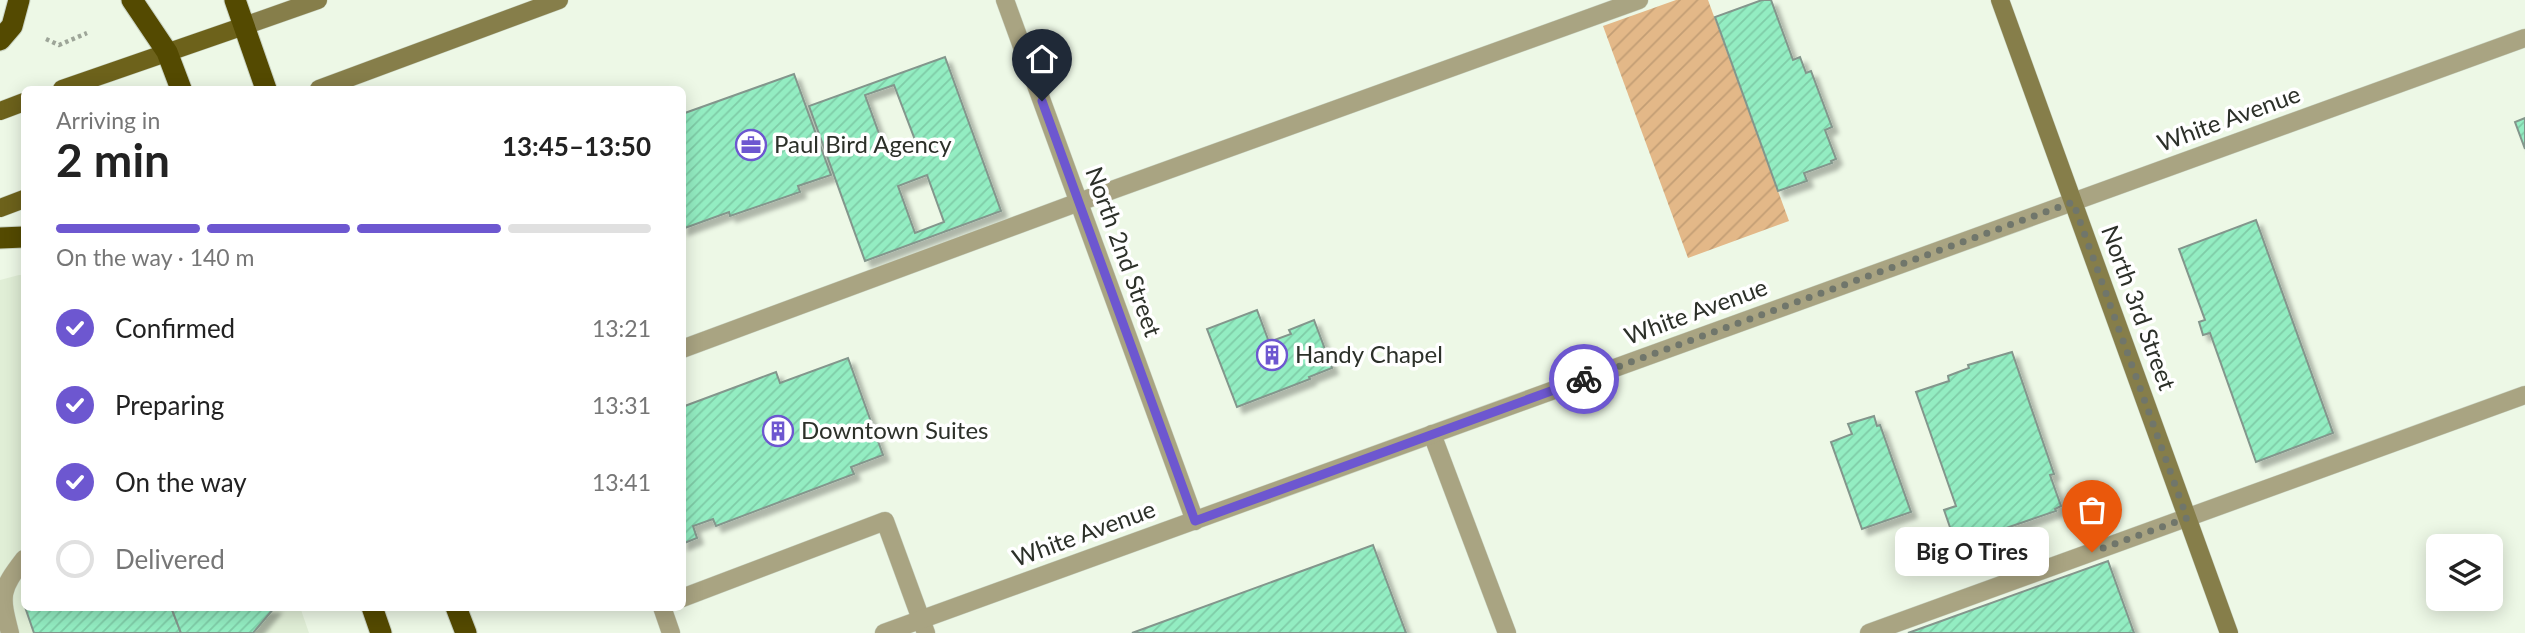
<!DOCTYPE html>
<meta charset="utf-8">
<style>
body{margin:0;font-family:Lato,sans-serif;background:#f6f6f6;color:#222;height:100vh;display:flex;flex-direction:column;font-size:26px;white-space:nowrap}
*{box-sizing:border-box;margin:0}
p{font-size:23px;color:#767676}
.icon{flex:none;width:38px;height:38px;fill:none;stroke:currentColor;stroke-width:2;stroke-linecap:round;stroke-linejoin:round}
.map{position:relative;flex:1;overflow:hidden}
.details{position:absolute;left:21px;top:86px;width:665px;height:525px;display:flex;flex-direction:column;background:#fff;border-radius:10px;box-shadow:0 4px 18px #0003}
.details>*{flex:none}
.buttons{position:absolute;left:2426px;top:534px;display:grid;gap:14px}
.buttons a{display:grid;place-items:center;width:77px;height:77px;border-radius:10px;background:#fff;box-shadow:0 4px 18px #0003;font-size:35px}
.pin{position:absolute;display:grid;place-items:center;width:60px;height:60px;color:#fff;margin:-72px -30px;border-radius:50% 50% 50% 0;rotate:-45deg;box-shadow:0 0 7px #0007}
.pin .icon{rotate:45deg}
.courier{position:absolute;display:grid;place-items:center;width:70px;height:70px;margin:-35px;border:5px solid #6d57d0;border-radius:50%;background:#fff;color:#222;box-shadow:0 2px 9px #0007}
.bubble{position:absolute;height:49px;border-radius:10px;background:#fff;box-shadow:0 4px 18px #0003;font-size:23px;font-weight:700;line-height:49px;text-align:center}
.summary em{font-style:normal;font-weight:700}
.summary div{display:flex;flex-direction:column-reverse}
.summary{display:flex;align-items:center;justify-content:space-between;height:119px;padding:0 35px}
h1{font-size:46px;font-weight:700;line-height:52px}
.bar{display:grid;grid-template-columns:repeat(4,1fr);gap:10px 7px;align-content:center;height:84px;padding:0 35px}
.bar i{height:9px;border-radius:5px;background:#e0e0e0}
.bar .current{background:#6d57d0}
.bar p{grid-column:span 4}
ol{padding:0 35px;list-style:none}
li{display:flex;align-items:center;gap:21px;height:77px}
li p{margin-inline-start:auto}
li .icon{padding:7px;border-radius:50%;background:#6d57d0;color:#fff;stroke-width:4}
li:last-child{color:#767676}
li i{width:38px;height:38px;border:4px solid #e0e0e0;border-radius:50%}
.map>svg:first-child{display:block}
</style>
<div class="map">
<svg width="2525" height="633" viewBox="0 0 2525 633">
<defs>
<pattern id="garden-furrows" width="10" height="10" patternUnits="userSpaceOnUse" patternTransform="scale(1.75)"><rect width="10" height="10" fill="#e3b888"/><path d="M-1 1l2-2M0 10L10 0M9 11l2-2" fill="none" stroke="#c39e75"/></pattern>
<pattern id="building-hatch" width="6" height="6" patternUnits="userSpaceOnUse" patternTransform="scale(1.75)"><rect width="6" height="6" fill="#93edc2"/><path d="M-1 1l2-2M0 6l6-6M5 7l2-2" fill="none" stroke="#7fcca7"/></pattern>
<filter id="shadow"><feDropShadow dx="6" dy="6" stdDeviation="2" flood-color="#0004"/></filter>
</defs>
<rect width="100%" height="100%" fill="#edf8e6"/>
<path fill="#e0eed6" d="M19,275H24V607H300L309,633H0V280Z"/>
<path fill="url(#garden-furrows)" d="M1676,0H1708L1789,221L1688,258L1603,26Z"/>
<g fill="url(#building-hatch)" stroke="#83968c" stroke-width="2" fill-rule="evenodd" filter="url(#shadow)">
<path d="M1762,0H1771L1793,60L1800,57L1806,73L1811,71L1832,127L1825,130L1836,159L1831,161L1832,163L1804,173L1807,181L1778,191L1715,17Z"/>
<path d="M945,57L1001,211L865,261L809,106ZM894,85L915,140L885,150L865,95ZM927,175L944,222L915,233L898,186Z"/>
<path d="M794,74L831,175L798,186L800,192L730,216L729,212L682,229V114Z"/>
<path d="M2525,118V149L2515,122Z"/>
<path d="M2256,220L2333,433L2256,462L2210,333L2203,335L2199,322L2205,320L2179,249Z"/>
<path d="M1257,310L1269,342L1291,334L1289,330L1314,320L1332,368L1309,377L1310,379L1237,407L1207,329Z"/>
<path d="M2012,352L2054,474L2050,475L2061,506L2055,509L2056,511L2000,530L2004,540L1960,556L1944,510L1956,506L1916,392L1949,381L1948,376L1969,368L1968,365Z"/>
<path d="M848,358L883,455L851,467L854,474L716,526L713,519L693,526L697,538L682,544V407L776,372L780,383Z"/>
<path d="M1874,416L1877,426L1880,425L1911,512L1862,529L1831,442L1852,434L1848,424Z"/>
<path d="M1373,545L1406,633H1132Z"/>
<path d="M2108,561L2134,633H1908Z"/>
<path d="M25,607H171L181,633H34Z"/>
<path d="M171,607H275L253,633H181Z"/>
</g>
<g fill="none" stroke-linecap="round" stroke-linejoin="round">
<g stroke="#cad4c4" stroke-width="19">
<g id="lane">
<path d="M682,349L1079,202L1639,0"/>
<path d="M1432,434L1507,633"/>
<path d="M682,598L885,521L926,633"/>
<path d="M662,607L671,633"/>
<path d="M10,633C0,595 0,590 24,559"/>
<path d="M1869,633L2525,395"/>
</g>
</g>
<g stroke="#cad4c4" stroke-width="19">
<g id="street">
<path d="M1005,0L1195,521"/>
<path d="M884,633L2525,38"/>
</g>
</g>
<g stroke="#cad4c4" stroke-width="19">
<g id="secondary">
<path d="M2000,0L2229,633"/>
<path d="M244,26L318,0"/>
<path d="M319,89L559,0"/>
</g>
</g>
<g stroke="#cad4c4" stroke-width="19">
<g id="primary">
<path d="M62,89L244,26"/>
<path d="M0,111L24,102"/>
<path d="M0,208L24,199"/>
</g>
</g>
<g stroke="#cad4c4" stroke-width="23">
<g id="highway">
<path d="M132,0L167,52L181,89"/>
<path d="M235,0L266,89"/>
<path d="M0,40L12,26L19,0"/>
<path d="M0,238L24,237"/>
<path d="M372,607L381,633"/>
<path d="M456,607L466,633"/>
</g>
</g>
<path stroke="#9da598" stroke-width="4.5" stroke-dasharray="3.5 3.5" stroke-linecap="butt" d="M46,39L59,45L87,33"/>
<use href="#lane" stroke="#a9a482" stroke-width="18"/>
<use href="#street" stroke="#a9a482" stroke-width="18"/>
<use href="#secondary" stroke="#867e4a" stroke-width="18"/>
<use href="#primary" stroke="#6d621b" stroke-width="18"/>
<use href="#highway" stroke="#544a01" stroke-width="21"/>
</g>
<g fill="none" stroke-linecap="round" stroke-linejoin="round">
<path stroke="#70766b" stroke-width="7" stroke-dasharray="0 12.6" d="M1584,379L2073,202L2187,518L2092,552"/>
<path stroke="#6d57d0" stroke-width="9" d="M1042,101L1195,521L1584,379"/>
</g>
<defs>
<g id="office-ring" transform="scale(1.575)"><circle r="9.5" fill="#fff" stroke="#6d57d0" stroke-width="1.5"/><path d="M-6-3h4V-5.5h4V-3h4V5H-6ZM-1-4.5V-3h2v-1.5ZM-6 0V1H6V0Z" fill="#6d57d0"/></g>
<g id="building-ring" transform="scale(1.575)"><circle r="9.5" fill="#fff" stroke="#6d57d0" stroke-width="1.5"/><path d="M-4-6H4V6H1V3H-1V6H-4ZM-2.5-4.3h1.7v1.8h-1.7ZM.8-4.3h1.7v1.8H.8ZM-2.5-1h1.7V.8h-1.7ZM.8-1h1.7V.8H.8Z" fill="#6d57d0"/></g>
</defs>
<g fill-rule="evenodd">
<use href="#office-ring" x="751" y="145"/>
<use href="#building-ring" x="1272" y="355"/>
<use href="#building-ring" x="778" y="431"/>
</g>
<g text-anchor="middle" stroke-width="7" stroke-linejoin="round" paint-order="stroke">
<g font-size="24" fill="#2c3029" stroke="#fff">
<text transform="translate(2229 119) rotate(-20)" y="8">White Avenue</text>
<text transform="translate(1123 252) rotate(70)" y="8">North 2nd Street</text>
<text transform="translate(2138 308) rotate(70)" y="8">North 3rd Street</text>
<text transform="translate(1696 312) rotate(-20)" y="8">White Avenue</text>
<text transform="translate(1084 534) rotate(-20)" y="8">White Avenue</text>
</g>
<g font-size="24" fill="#2c3029" stroke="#fff" text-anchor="start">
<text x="774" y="153">Paul Bird Agency</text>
<text x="1295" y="363">Handy Chapel</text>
<text x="801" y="439">Downtown Suites</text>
</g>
</g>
</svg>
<div class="buttons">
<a><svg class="icon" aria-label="layers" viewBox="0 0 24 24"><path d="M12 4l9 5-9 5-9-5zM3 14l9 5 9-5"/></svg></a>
</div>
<div class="pin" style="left:2092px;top:552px;background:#ea580c"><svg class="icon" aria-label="bag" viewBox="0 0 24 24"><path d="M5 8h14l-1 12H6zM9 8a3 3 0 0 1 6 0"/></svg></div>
<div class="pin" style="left:1042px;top:101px;background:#1f2937"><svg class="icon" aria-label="home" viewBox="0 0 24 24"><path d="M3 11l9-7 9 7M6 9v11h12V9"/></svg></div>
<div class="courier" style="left:1584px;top:379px"><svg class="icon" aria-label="bike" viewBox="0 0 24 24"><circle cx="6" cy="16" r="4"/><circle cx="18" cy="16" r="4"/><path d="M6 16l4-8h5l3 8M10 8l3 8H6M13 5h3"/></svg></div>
<div class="bubble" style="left:1895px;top:527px;width:154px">Big O Tires</div>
<section class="details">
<div class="summary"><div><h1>2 min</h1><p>Arriving in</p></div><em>13:45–13:50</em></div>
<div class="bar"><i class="current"></i><i class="current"></i><i class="current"></i><i></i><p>On the way · 140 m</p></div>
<ol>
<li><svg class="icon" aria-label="check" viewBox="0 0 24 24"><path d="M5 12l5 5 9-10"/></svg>Confirmed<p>13:21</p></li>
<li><svg class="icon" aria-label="check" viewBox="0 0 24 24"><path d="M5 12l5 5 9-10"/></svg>Preparing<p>13:31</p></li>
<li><svg class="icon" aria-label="check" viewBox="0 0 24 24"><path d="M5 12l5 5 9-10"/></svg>On the way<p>13:41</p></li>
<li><i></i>Delivered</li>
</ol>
</section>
</div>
